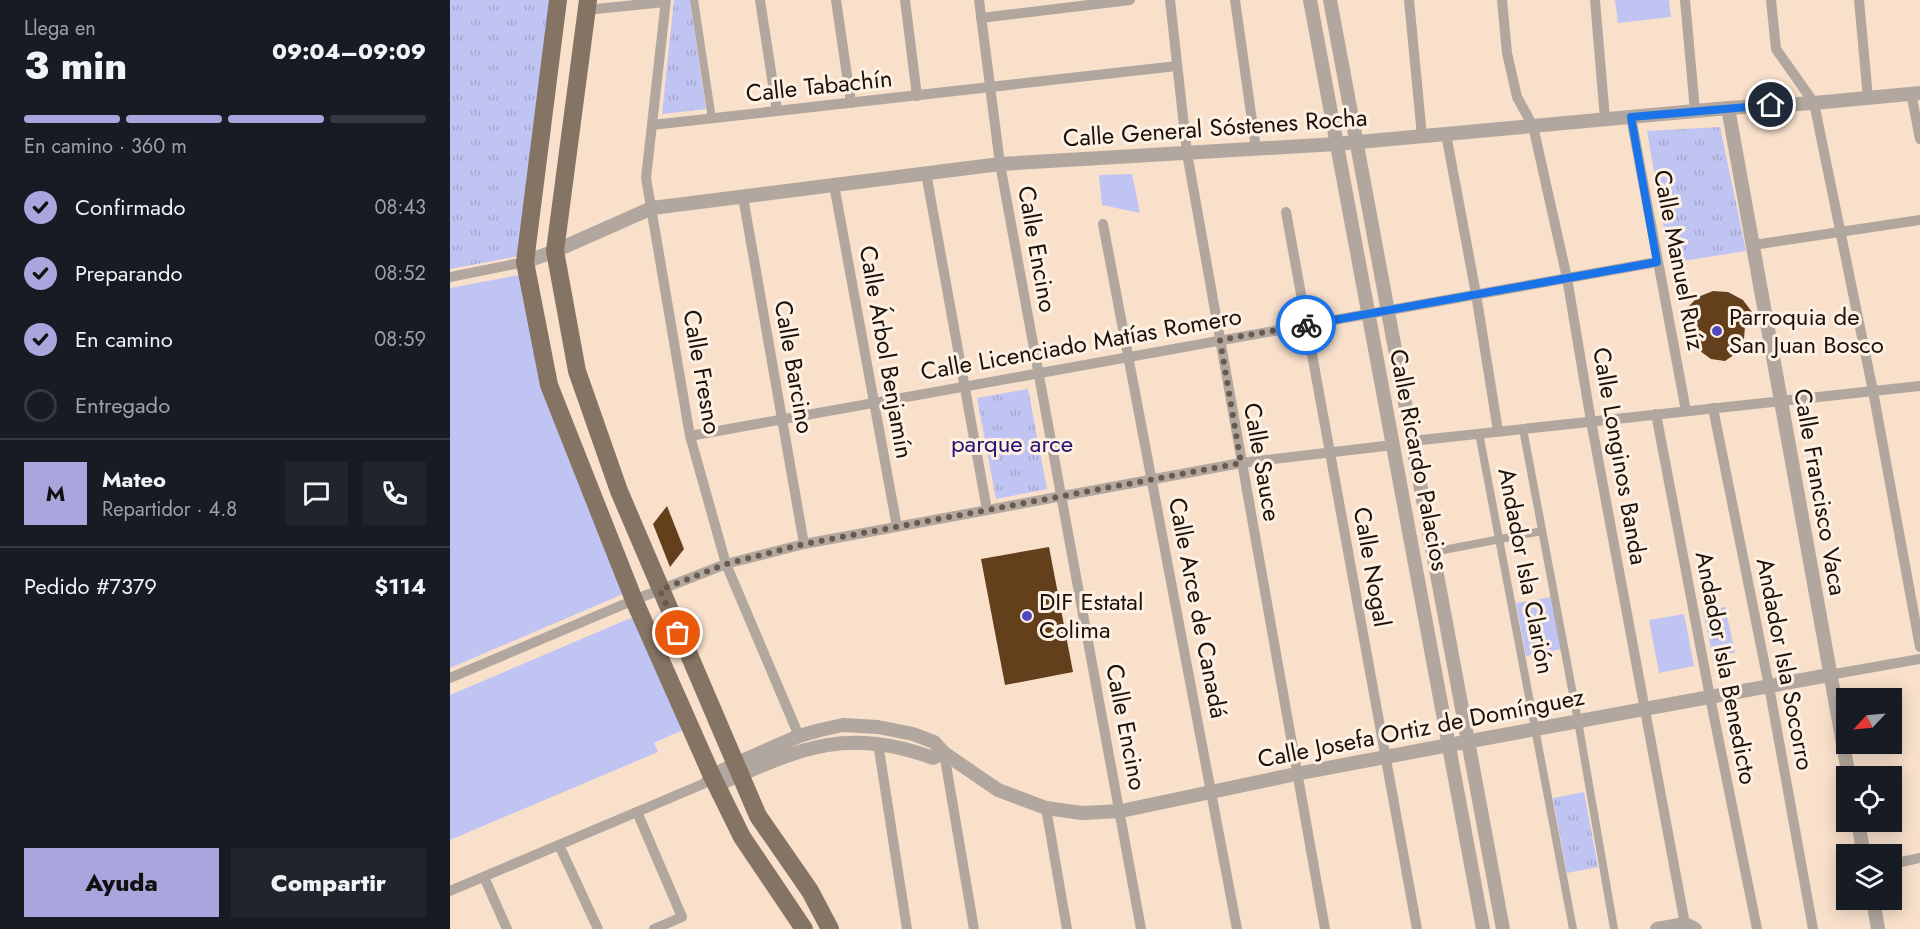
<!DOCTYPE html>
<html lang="es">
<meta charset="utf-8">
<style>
body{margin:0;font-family:Jost,sans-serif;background:#20242c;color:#f1f3f6;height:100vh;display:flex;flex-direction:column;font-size:22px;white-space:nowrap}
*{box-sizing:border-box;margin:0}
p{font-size:20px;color:#9ea1a6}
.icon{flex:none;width:33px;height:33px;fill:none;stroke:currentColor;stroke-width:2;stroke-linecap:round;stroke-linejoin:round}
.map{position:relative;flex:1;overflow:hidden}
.sheet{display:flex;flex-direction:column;background:#171b24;width:450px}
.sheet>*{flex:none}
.needle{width:39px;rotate:244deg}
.tools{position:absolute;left:1386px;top:688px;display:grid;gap:12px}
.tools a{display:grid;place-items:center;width:66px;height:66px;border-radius:0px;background:#171b24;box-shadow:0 3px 15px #0003;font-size:30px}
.pin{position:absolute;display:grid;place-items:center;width:51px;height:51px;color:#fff;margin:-26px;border:3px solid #fff;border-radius:50%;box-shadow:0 2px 6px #0007}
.courier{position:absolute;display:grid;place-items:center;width:60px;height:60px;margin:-30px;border:4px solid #1a73e8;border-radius:50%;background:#fff;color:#222;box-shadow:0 2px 8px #0007}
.headline em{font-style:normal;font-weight:800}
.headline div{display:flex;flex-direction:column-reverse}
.headline{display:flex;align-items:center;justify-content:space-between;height:102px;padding:0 24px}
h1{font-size:39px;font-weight:800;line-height:45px}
.bar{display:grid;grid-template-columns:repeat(4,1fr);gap:9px 6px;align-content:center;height:72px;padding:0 24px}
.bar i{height:8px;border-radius:4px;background:#363941}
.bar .selected{background:#a9a6dd}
.bar p{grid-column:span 4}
.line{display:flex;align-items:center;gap:15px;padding:0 24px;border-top:2px solid #363941}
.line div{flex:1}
.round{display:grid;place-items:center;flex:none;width:63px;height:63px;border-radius:0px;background:#20242c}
ol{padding:0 24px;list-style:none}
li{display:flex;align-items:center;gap:18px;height:66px}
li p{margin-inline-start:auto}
li .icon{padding:6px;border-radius:50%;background:#a9a6dd;color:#111;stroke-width:4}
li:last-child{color:#9ea1a6}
li i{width:33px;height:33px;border:3px solid #363941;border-radius:50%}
.primary-button{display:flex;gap:12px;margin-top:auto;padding:12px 24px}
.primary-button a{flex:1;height:69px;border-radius:0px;background:#a9a6dd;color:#111;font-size:24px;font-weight:800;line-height:69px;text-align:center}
.primary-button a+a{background:#20242c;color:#f1f3f6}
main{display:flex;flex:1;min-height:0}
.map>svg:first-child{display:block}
</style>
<main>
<section class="sheet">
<div class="headline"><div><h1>3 min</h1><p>Llega en</p></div><em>09:04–09:09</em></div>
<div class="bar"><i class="selected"></i><i class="selected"></i><i class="selected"></i><i></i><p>En camino · 360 m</p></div>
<ol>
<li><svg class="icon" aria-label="check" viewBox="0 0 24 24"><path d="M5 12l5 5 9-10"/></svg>Confirmado<p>08:43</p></li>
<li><svg class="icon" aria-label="check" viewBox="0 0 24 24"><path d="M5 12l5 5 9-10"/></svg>Preparando<p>08:52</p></li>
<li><svg class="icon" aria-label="check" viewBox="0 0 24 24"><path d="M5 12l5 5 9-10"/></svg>En camino<p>08:59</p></li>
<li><i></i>Entregado</li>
</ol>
<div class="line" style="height:108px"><b class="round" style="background:#a9a6dd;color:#111">M</b><div><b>Mateo</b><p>Repartidor · 4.8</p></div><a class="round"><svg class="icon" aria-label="chat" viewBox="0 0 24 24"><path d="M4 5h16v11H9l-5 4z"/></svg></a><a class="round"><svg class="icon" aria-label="phone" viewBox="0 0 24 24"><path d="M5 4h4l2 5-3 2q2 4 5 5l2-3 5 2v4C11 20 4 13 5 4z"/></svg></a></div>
<div class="line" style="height:78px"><div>Pedido #7379</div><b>$114</b></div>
<div class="primary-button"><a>Ayuda</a><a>Compartir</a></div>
</section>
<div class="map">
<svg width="1470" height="929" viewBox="0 0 1470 929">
<defs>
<pattern id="park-tufts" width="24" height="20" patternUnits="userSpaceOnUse" patternTransform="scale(1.5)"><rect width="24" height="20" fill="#c0c4f2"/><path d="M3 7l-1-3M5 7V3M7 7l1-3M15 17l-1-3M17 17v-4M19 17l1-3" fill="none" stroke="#a4a7ce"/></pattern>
</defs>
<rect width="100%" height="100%" fill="#f8e0cb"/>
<g fill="#c0c4f2">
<path d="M1165,0H1219L1221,17L1168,23Z"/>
<path d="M682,174L690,213L652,205L649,175Z"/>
<path d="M69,275L173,594L0,668V288Z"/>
<path d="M1101,597L1111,649L1076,656L1066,603Z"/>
<path d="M1234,614L1244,666L1209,673L1199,620Z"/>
<path d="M183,617L235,729L204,743L208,752L0,840V695Z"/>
</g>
<g fill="url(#park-tufts)">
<path d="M0,0H101L70,256L0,269Z"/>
<path d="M224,0H240L256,109L212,114Z"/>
<path d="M1270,127L1296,251L1220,263L1197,131Z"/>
<path d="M578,389L597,489L546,499L527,398Z"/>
<path d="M1275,607L1285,652L1263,657L1253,611Z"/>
<path d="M1134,792L1148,867L1117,873L1103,798Z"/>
</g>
<g fill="#633f1b">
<path d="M1263,291L1278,292L1293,300L1302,312L1295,325L1294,339L1288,352L1275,361L1261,359L1250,351L1244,338L1234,323L1237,308L1248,297Z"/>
<path d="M217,506L234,549L220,567L203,524Z"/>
<path d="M599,547L623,672L555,685L531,559Z"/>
</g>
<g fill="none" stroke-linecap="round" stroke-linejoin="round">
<g stroke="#b1a79e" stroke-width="8">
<path d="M244,0L262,119"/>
<path d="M1073,429L1128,721L1164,929"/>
<path d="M1029,433L1123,929"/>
<path d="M983,552L1092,531"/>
</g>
<g stroke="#b1a79e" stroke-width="10">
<path d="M216,0L196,178L240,436L276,564L349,736"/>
<path d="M310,0L327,111"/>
<path d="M386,0L401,103"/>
<path d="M455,0L467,96"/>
<path d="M529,0L550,164L691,929"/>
<path d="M720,0L737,153L875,929"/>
<path d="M785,0L806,149"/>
<path d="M959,0L972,136"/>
<path d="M1052,0L1057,53L1067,97L1083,126L1117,278L1141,421L1235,924"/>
<path d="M1145,0L1155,119"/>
<path d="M1235,0L1245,111"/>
<path d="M1321,0L1326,49L1364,103L1423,391L1470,647"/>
<path d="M1409,0L1418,98"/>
<path d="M136,10L215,2"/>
<path d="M531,18L680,0"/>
<path d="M1461,93L1470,139"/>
<path d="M1181,117L1236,411"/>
<path d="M202,125L727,66"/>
<path d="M996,134L1026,294L1048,431"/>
<path d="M476,173L537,510"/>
<path d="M384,185L447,527"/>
<path d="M293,197L354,544"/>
<path d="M836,212L967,929"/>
<path d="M653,224L787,929"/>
<path d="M1303,245L1470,220"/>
<path d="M0,277L75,262"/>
<path d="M1263,408L1319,686L1363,929"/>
<path d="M1206,414L1260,697L1307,929"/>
<path d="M240,436L1207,262"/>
<path d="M962,441L1470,386"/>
<path d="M1379,675L1470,659"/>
<path d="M0,678L184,600L276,564L354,544L791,463L943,445"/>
<path d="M428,743L457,929"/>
<path d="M494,753L524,929"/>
<path d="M596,808L617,929"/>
<path d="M187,812L232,917L204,929"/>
<path d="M109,845L148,929"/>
<path d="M1442,864L1470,858"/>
<path d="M34,877L57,929"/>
<path d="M0,891L253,784L262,776"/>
</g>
<g stroke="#b1a79e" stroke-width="14">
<path d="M860,0L1033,929"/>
<path d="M880,0L1053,929"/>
<path d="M1278,108L1399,777"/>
<path d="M75,262L105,251L202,208L550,164L887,144L1278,108L1364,103L1470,93"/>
<path d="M262,776L285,764L349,736L370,730L393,725L428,727L463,734L484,742L494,753L548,790L596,808L632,813L671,811L846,774L999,745L1379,675"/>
<path d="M267,785C347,750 395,725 483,758L494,753"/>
<path d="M1408,822L1414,855"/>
<path d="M1423,900L1428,929"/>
<path d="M1207,929L1235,924L1245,929"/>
</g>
<g stroke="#857363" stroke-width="18">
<path d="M108,0L75,262L99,385L184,600L262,776L292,837L354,929"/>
<path d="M138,0L105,251L127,371L169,491L308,816L360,891L380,929"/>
</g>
</g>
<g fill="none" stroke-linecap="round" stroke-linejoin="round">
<path stroke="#685a4e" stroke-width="6" stroke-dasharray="0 10.8" d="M228,633L210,590L276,564L354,544L791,463L770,340L856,325"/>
<path stroke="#1a73e8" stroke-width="8" d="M856,325L1207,262L1181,117L1321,105"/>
</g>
<g fill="#5148bf" stroke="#fef0e3" stroke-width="2">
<circle cx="1267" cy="331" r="6"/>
<circle cx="577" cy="616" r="6"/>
</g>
<g text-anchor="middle" stroke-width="6" stroke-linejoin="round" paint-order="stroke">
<g font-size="24" fill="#1a120a" stroke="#fef0e3">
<text transform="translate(369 86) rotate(-6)" y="8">Calle Tabachín</text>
<text transform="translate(765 128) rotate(-4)" y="8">Calle General Sóstenes Rocha</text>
<text transform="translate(587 249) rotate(80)" y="8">Calle Encino</text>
<text transform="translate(1229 260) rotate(79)" y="8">Calle Manuel Ruíz</text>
<text transform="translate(631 344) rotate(-10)" y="8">Calle Licenciado Matías Romero</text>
<text transform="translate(436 352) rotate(80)" y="8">Calle Árbol Benjamín</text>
<text transform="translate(344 367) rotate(80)" y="8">Calle Barcino</text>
<text transform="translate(252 372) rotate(80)" y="8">Calle Fresno</text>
<text transform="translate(1170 456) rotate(80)" y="8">Calle Longinos Banda</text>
<text transform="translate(969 460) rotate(79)" y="8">Calle Ricardo Palacios</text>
<text transform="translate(812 462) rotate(80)" y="8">Calle Sauce</text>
<text transform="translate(1370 492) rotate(80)" y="8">Calle Francisco Vaca</text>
<text transform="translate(922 567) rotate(80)" y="8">Calle Nogal</text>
<text transform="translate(1076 571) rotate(79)" y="8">Andador Isla Clarión</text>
<text transform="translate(748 608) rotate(79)" y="8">Calle Arce de Canadá</text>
<text transform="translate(1335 664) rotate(79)" y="8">Andador Isla Socorro</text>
<text transform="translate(1276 668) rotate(79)" y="8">Andador Isla Benedicto</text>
<text transform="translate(676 727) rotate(79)" y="8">Calle Encino</text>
<text transform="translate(971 728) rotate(-11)" y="8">Calle Josefa Ortiz de Domínguez</text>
</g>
<g font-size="24" fill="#1a120a" stroke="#fef0e3" text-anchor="start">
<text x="1279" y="325">Parroquia de<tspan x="1279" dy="28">San Juan Bosco</tspan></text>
<text x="589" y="610">DIF Estatal<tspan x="589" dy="28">Colima</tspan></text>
</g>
<g font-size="24" fill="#23106f" stroke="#fef0e3">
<text x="562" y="452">parque arce</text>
</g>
</g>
</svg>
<div class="tools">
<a><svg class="needle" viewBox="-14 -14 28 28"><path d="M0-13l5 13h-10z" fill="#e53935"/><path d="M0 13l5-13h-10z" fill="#9ea1a6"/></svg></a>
<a><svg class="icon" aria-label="locate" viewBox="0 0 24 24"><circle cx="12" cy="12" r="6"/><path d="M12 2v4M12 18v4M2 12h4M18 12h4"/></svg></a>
<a><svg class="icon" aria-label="layers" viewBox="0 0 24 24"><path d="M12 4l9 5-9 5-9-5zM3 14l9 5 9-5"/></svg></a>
</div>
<div class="pin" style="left:228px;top:633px;background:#ea580c"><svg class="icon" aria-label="bag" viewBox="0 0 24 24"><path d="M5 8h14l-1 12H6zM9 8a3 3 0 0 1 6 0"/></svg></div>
<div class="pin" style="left:1321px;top:105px;background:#1f2937"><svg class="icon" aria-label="home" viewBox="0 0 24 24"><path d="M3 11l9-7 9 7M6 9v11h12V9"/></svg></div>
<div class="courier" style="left:856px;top:325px"><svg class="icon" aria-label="bike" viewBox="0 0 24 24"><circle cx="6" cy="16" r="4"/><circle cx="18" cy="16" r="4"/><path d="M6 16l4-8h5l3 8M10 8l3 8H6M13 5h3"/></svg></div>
</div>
</main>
